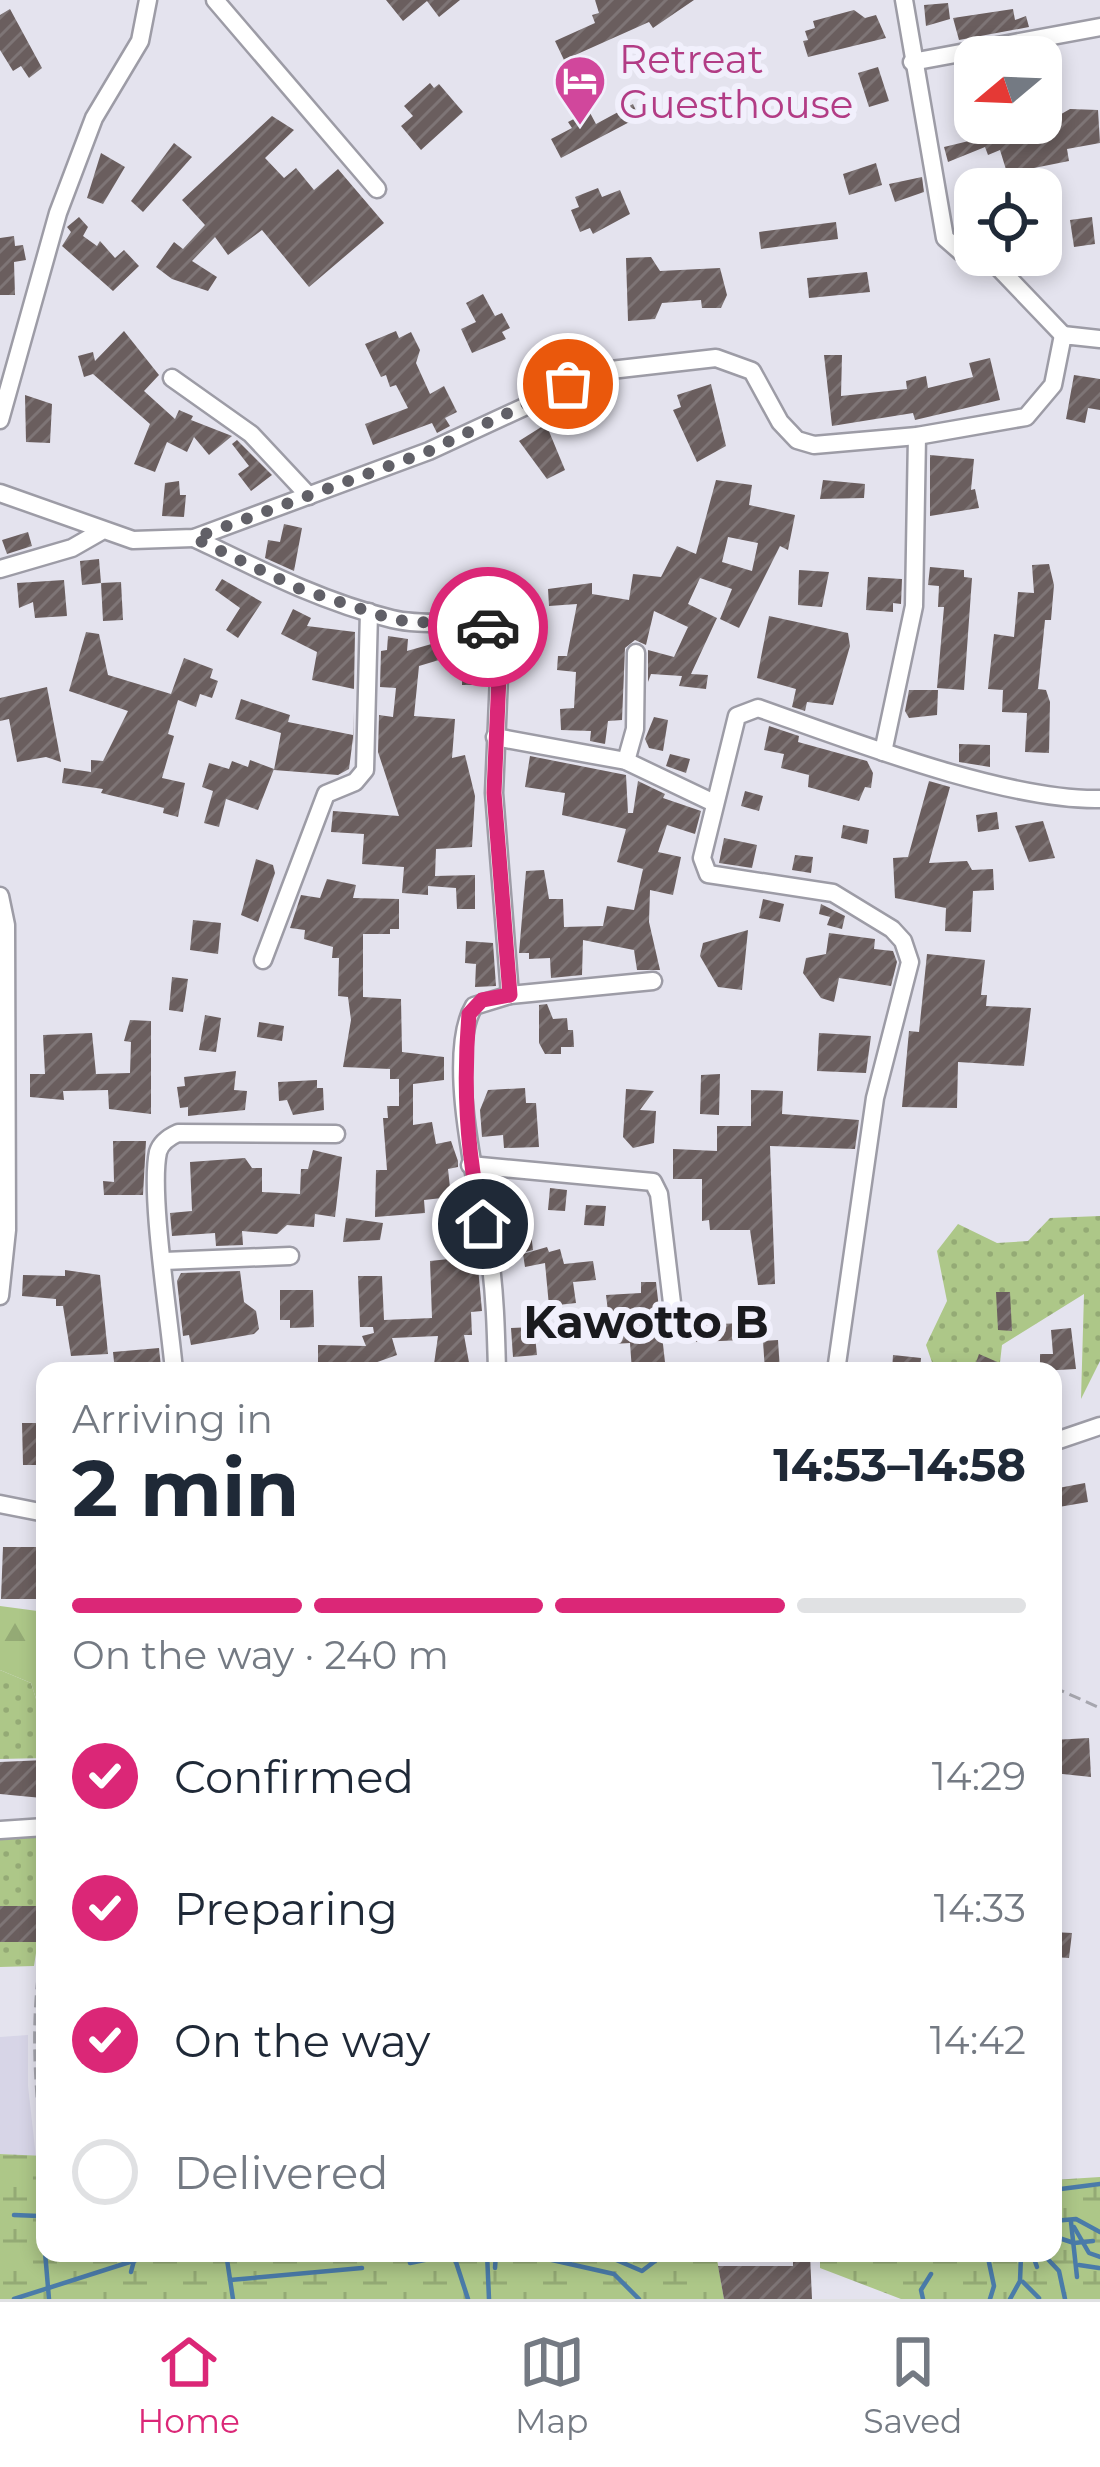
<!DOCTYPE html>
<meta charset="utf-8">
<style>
body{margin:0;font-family:Montserrat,sans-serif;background:#f6f6f7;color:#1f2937;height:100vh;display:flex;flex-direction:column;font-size:45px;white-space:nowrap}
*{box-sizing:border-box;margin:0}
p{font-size:39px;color:#747a83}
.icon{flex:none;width:66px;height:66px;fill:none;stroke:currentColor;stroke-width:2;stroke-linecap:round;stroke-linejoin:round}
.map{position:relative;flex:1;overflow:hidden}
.details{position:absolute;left:36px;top:1362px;width:1026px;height:900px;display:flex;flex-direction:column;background:#fff;border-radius:24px;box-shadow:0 6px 18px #0003}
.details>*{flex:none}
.needle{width:78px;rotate:251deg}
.fabs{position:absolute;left:954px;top:36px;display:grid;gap:24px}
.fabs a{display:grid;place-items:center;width:108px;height:108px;border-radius:24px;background:#fff;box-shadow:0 6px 18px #0003;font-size:60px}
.pin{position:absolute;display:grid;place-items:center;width:102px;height:102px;color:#fff;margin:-51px;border:6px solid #fff;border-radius:50%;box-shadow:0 3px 12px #0007}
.courier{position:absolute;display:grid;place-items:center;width:120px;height:120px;margin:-60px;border:9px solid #db2777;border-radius:50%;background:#fff;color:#222;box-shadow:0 3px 15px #0007}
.head em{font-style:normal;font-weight:700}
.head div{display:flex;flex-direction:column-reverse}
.head{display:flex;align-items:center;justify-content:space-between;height:204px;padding:0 36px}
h1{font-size:78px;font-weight:700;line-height:90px}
.bar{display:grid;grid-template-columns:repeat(4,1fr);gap:18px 12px;align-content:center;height:144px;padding:0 36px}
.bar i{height:15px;border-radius:9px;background:#e0e1e3}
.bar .selected{background:#db2777}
.bar p{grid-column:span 4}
ol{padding:0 36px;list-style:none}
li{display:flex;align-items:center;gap:36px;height:132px}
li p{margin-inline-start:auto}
li .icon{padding:12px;border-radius:50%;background:#db2777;color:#fff;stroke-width:4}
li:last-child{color:#747a83}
li i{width:66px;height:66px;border:6px solid #e0e1e3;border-radius:50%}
.tabs{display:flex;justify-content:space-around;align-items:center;height:168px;border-top:3px solid #e0e1e3;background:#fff;font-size:33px;color:#747a83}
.tabs a{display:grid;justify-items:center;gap:6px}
.tabs .selected{color:#db2777}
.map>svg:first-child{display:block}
</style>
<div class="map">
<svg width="1100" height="2299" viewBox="0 0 1100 2299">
<defs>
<pattern id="green-dots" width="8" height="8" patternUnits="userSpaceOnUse" patternTransform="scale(3)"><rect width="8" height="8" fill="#adc788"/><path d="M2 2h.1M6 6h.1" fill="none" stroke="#94aa75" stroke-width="1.8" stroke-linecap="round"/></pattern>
<pattern id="forest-firs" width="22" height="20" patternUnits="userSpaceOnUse" patternTransform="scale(3)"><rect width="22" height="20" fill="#adc788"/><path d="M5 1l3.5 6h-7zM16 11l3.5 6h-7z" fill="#94aa75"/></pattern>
<pattern id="wetland-marsh" width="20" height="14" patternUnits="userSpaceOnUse" patternTransform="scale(3)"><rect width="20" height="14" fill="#adc788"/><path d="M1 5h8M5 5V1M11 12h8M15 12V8" fill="none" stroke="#94aa75"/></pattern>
<pattern id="building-hatch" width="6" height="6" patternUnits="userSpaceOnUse" patternTransform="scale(3)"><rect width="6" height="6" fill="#6a5e5e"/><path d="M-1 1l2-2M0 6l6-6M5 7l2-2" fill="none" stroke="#7e7576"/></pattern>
</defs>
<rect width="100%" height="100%" fill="#e4e3ee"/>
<path fill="#d7d5e7" d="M28,2035V2086L36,2157L0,2154V2037Z"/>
<g fill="url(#green-dots)">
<path d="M1100,1216V1361L1081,1399L1084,1294L1002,1345L999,1371H935L926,1345L947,1301L937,1251L958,1224L997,1243L1028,1241L1050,1218Z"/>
<path d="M0,1670L31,1683L45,1727V1758L0,1759Z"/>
<path d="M45,1833V1895L34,1966L0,1967V1835Z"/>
</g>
<path fill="url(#forest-firs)" d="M0,1606L45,1612V1727L31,1683L0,1670Z"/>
<g fill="url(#wetland-marsh)">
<path d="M0,2154L45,2156V2253H716L724,2299H0Z"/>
<path d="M1100,2177V2299H901L820,2268V2253H1053V2180Z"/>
</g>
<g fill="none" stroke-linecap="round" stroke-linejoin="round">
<g stroke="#4a7ba9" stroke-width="4.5">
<path d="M1053,2190L1100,2184"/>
<path d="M40,2193L49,2299"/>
<path d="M14,2215L39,2216"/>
<path d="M1053,2221L1076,2219L1100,2232"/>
<path d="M1071,2222L1077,2277"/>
<path d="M1074,2227L1089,2253L1100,2257"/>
<path d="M1053,2236L1074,2243L1093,2241"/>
<path d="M226,2253L233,2299"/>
<path d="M409,2253L410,2263L458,2253"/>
<path d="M487,2253L489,2299"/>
<path d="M521,2253L614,2274L639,2299"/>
<path d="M600,2253L642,2271L659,2258"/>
<path d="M987,2253L994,2286L990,2299"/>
<path d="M1032,2253L1037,2267"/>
<path d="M1042,2253L1059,2271L1065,2299"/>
<path d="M454,2256L468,2299"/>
<path d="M1079,2265L1099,2268"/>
<path d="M495,2268L496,2253"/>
<path d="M131,2272L136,2253"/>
<path d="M230,2280L362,2268"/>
<path d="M1023,2282L1039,2298"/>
<path d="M14,2299L158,2253"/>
<path d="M923,2299L921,2290L931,2274"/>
<path d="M1010,2299L1020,2281L1021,2256L1016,2253"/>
</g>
</g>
<g fill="url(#building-hatch)" fill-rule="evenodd">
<path d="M386,0H460L439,17L427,1L403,21Z"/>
<path d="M595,0H694L653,28L649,22L564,60L555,41L595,23L592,15L599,13Z"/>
<path d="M948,3L950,19L926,26L924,5Z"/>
<path d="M10,9L42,68L29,78L21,66L13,71L0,50V15Z"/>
<path d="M1013,9L1015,20L1026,16L1029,27L959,40L953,18Z"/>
<path d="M854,10L865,18L876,15L886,38L808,57L803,41L808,40L805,31L815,28L813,21Z"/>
<path d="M878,67L889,101L869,107L858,73Z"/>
<path d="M430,83L434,88L439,84L463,112L421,150L401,126L413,116L404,106Z"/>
<path d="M633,104L639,117L561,158L551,139L572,128L568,122L589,111L596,124Z"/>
<path d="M1070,109L1098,110L1100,143L1067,149L1069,161L1034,168L1041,189H1012L1000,150L988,155L985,147L948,162L944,147L977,139L980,123H1020L1027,144L1052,138L1049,121Z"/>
<path d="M272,116L294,130L265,158L284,178L296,168L314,190L338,169L384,223L309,287L262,230L228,255L215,237L192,261L217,277L208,291L172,279L156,267L174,242L183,249L205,225L182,200Z"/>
<path d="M174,143L192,157L143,212L131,201Z"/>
<path d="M101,153L125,167L103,204L87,198Z"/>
<path d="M876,163L882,185L849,195L843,174Z"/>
<path d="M922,177L924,192L895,202L889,184Z"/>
<path d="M598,188L602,197L620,190L630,214L593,234L590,228L580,232L571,210L579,207L575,197Z"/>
<path d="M79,217L88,227L83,236L97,246L100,241L115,258L124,250L139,266L113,291L62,246L71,232L67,227Z"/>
<path d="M1092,217L1095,244L1074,247L1070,220Z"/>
<path d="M836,222L838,239L761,249L759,232Z"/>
<path d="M14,236L15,246L23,245L26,260L14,262L15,295H0V238Z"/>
<path d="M651,257L660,271L720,268L727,295L721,308H702L701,300L662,303L655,319L628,321L626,258Z"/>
<path d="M867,272L870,292L809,298L807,278Z"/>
<path d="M483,294L495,316L502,313L510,328L502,332L506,339L472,353L461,329L476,322L466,303Z"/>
<path d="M124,331L159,375L144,391L175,419L179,410L193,416L191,420L232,436L209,455L194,437L187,452L167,442L155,472L134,464L150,424L93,374L84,377L78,356L93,352L95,361Z"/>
<path d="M396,331L399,338L411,332L420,350L416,363L430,394L444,386L457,412L445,418L450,426L437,433L432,423L373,445L365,424L408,408L396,385L390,387L386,375L381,377L365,344Z"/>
<path d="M824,355H842L841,396L907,389L906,381L926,376L928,388L973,377L969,363L990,358L1000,400L915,420L913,413L832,426Z"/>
<path d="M1074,375L1100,379V410L1088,408L1085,423L1066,419Z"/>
<path d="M711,384L726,446L697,462L673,410L681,407L677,395Z"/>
<path d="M25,395L52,404L50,443L26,442Z"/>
<path d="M546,424L565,470L547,479L519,441Z"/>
<path d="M237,440L272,475L251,491L238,474L249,466L232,444Z"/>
<path d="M930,455L974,459L971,490L975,489L979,508L930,516Z"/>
<path d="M716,480L752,485L749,505L795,515L788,550L780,546L739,628L720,619L732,589L700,578L688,604L717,618L691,674L708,675L706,689L679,686L682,676L651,674L648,682V650L674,657L688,627L654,611L646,645L635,640L625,648L622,720L608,721L605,744L590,741L591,731L561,730L560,709L574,708L576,672L557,670L558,656H567L577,604L549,606L548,589L592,583V594L629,600L633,574L661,577L677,546L696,554ZM728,537L758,543L752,571L722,562Z"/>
<path d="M823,480L865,484L864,498L820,499Z"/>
<path d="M179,481L180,495H186L184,517L162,516L165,483Z"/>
<path d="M284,524L302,528L294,571L265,558L268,540L280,542Z"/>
<path d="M28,532L32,546L7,554L2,540Z"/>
<path d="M99,559L101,583L82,585L80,561Z"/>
<path d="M1049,564L1054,585L1051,620H1045L1038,689L1046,690L1050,702L1049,753L1025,752L1027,713L1002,712L1003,690L988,689L994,634L1014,637L1018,592L1034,593L1032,565Z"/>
<path d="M930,567L964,570V577L972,578L964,690L937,688L944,607H938L939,586L928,585Z"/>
<path d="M799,570L829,572L822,607L798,605Z"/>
<path d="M868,577L902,579L901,604L893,603V612L866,610Z"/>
<path d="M222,579L262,602L238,638L226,630L240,608L215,590Z"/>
<path d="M64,580L67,616L35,618L33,602L19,608L17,583Z"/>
<path d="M121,582L123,620L103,621L101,583Z"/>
<path d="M293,609L311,618L307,626L355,632L354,689L312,680L317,652L281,634Z"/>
<path d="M769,616L848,633L850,646L833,705L807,702L805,711L799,709L792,707L796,689L757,678Z"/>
<path d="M86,632L99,634L108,675L171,694L184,658L213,669L210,678L218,681L212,698L200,694L196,707L178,700L168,734L174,736L162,778L185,783L178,817L163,813L164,808L101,793L103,789L62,783L64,768L91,772V760L103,761L128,711L69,691Z"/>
<path d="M388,636L408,639L407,651L435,643L439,660L419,666L414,716L455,719L452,758L465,755L475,796L472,847L436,849L435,876L475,875V909H457L456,888L428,886V895L402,893L404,867L362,864L364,834L331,832L333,811L399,816L378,752L379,715L393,717L396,688L380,687L381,651L387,650Z"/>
<path d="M463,639L478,640V685H462Z"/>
<path d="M47,687L61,762L46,757L17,762L9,719L0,721V698Z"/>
<path d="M909,690H938L937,715L909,718L905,711Z"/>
<path d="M241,699L290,715L288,722L353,735L354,711L353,744V738L349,769L338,775L274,770L281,733L235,719Z"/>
<path d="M654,717L668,720L663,751L649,748L645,739Z"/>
<path d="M769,726L799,736L798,742L867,761L873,773L871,788L865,787L859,801L808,787L809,775L781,768L784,754L764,750Z"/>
<path d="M959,744L990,745V767L959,762Z"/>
<path d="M670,754L690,759L686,773L666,766Z"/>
<path d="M530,756L626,775L628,813H633L638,781L665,794L663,798L701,811L695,834L667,825L658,852L681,857L673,895L650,890L649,922L660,970H637L634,950L583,940L582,975L551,978L550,958L529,959V953H519L526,871L544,870L549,899H563L564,927L603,926L607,906L634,910L643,869L617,862L626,829L562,815L565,793L525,787Z"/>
<path d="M250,760L274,769L258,810L226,799L219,827L204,823L213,791L202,787L209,763L229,769L232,761L248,767Z"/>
<path d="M929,781L950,787L929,863L967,861L972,870L993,869L994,890L973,891L971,932L945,931L946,908L895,898L893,858L908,857Z"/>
<path d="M745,791L763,796L759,811L741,806Z"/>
<path d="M997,812L999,829L978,832L976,815Z"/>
<path d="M1043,821L1055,858L1029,862L1015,826Z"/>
<path d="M843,825L869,830L867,844L841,838Z"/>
<path d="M724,838L757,845L752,868L719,863Z"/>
<path d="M795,855L813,857L811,873L792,870Z"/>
<path d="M256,859L273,865L275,873L258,922L241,915Z"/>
<path d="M327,879L356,885L353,898L399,899V929H390V934H363V997L401,999L402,1052L444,1057V1080L413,1084V1125L432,1122L436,1144L451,1141L458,1161V1167L448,1169L451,1197L424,1200L425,1213L375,1217L376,1170H387L383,1118H388L387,1106H399V1079H390V1069L343,1067L351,1020L348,997L338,996L339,958H332L333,947L304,939L305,930L290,928L301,895L320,898Z"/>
<path d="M763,899L784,904L780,922L759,918Z"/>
<path d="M821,904L845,916L842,929L827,925L830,917L819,914Z"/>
<path d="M193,920L221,923L218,954L190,950Z"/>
<path d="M748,930L742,990L718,987L700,956L703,943Z"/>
<path d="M829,933L875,939L874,949L893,951L897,962L891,986L839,978L834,1002L821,998L803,973L806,958L826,954Z"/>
<path d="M466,941L493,943L496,986L475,987L476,964L465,963Z"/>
<path d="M927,954L985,960L981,995H987L986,1006L1031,1008L1024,1066L958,1062L957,1108L902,1107L909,1031L919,1032Z"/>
<path d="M172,977L188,979L183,1012L169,1010Z"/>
<path d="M547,1004L553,1019L567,1018L568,1030H573L574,1047H561V1054H545L539,1043V1005Z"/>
<path d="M205,1015L221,1018L216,1052L199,1050Z"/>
<path d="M130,1020L151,1021V1114L109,1109L108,1090L63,1091L64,1100L30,1097V1074H45L43,1035L92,1033L96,1074L130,1073L131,1042L124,1041Z"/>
<path d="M259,1022L284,1026L282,1041L257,1037Z"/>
<path d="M819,1033L871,1036L866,1073L817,1071Z"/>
<path d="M236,1071L234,1090L247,1091L245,1110L188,1116V1107L180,1108L177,1087L185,1086L184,1077Z"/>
<path d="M720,1074L719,1115L700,1114L701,1075Z"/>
<path d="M317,1080V1088H323L324,1110L293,1115L287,1100L279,1101L278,1082Z"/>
<path d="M525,1088L526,1103H536L539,1147L504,1148L503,1135L482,1137L480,1110L488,1090Z"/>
<path d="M626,1089L654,1091L640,1110L656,1111L654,1143L633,1148L623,1137Z"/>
<path d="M751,1090L783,1091L782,1114L859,1120L855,1149L770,1146L775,1284L758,1285L750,1230H710L709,1220L702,1221V1179H673V1149L717,1151V1126H751Z"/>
<path d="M113,1141H146L143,1195H104L103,1181L114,1182Z"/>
<path d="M313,1150L342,1157L335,1217L315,1214L314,1227L287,1225L277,1234L242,1231L243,1245L216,1246L215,1233L172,1236L170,1213L192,1211L190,1162L245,1158L252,1168H262V1192L300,1194L301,1169H308Z"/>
<path d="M550,1188L567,1190L565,1211L548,1210Z"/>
<path d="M586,1205L606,1206L604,1226L584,1225Z"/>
<path d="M346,1218L383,1223L380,1240L343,1242Z"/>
<path d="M517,1218L520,1227L530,1225L533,1250L503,1258L498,1225Z"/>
<path d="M547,1247L549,1252L560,1249L564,1264L593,1261L596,1280L573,1282L576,1303L549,1306L545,1263L525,1267L523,1254Z"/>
<path d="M477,1256L482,1311L471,1312L472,1335H464L470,1368L433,1371L438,1336L392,1338L397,1355L369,1365V1371H318V1345L366,1346L362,1336L374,1333L373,1327H360L358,1276H382L384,1320L432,1318L430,1261Z"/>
<path d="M65,1270L100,1275L108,1354L71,1356L63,1306H56V1299L22,1296L23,1275L65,1276Z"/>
<path d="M240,1271L244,1302L256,1311L259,1329L254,1334L191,1345L189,1335L183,1336L177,1281L181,1273Z"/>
<path d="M641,1282H656L666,1371H632L630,1343L612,1344L606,1295L641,1293Z"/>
<path d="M280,1290H313L314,1327L290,1328V1320H280Z"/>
<path d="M996,1292H1010L1012,1331L998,1330Z"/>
<path d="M743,1323L744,1340L696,1342L695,1325Z"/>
<path d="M534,1327L537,1355L513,1357L511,1328Z"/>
<path d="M1071,1328L1076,1369L1040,1371V1354H1053L1051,1330Z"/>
<path d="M778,1340L780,1371H765L763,1341Z"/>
<path d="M159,1348L161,1367L115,1371L113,1352Z"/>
<path d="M979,1354L1018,1371H973Z"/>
<path d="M893,1355L921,1358L920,1371H892Z"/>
<path d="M22,1423H42V1465H23Z"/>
<path d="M1085,1483L1088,1502L1053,1508V1489Z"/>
<path d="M3,1547H45V1599H1Z"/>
<path d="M1089,1738L1091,1777L1053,1773V1740Z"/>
<path d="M45,1760L42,1798L0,1794V1762Z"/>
<path d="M0,1906H41L42,1942H0Z"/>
<path d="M1053,1932L1072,1933L1069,1958L1053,1957Z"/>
<path d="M793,2254H810L812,2299H724L718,2266H793Z"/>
</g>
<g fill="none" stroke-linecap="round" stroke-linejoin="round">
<g stroke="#9d9ca6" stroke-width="21">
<g id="minor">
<path d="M215,0L377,189"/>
<path d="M904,0L945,238L961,252L998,267L1063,335"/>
<path d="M912,62L1100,27"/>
<path d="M172,378L251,434L309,496"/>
<path d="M0,420L58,213L94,118L140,41L148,0"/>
<path d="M0,493L133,540L194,538L429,451L602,371L716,358L752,371L780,422L797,440L814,445L917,436L1026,417L1053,385L1063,335L1100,339"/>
<path d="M194,538C258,569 322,602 392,619C421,626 454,621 485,625L500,653L494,793L510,995L474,1006C444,1056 479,1195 489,1251C495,1291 496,1331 497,1371"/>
<path d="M0,569L72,548L100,532"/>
<path d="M495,737L626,761L714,803"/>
<path d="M883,752L914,606L917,436"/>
<path d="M626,761L635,729L636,653"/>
<path d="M0,896L6,925L7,1230L0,1296"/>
<path d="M263,960L326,794L355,782L365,770L369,612"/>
<path d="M510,995L653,981"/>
<path d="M470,1165L653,1182L659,1194L675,1328"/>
<path d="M164,1261L290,1256"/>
<path d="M174,1371C170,1322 149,1194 158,1152C161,1142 169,1137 178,1133L336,1134"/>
<path d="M836,1371L875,1098L910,962L903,941L892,929L833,893L708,874L702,858L737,716L758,708C849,740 1005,801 1100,799"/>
<path d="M1053,1442L1100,1426"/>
<path d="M0,1504L45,1513"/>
<path d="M0,1830L45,1827"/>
</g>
</g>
<g stroke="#a6a6ae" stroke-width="3" stroke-dasharray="12 6" stroke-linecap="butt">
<path d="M1053,1687L1100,1708"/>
<path d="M43,2151C33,2077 30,2006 45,1933"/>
</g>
<use href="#minor" stroke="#fff" stroke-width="16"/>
</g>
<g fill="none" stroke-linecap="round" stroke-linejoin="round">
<path stroke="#616067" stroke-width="12" stroke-dasharray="0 21.6" d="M488,627L395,620L300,589L194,538L429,451L568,384"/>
<path stroke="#db2777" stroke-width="15" d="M483,1224C466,1154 463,1085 469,1014L482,1000L510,995L494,793L500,653L488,627"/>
</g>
<defs>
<g id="hotel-pin" transform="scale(2.7)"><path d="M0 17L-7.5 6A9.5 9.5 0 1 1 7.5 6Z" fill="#d1479c" stroke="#f1f0fc"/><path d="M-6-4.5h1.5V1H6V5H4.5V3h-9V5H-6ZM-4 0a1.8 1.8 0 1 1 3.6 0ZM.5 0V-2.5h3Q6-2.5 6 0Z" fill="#fff"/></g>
</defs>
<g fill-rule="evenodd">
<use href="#hotel-pin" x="580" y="81"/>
</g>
<g text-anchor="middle" stroke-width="12" stroke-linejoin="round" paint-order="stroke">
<g font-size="39" fill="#b23c85" stroke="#f1f0fc" text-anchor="start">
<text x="619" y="73">Retreat<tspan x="619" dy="45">Guesthouse</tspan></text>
</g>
<g font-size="45" font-weight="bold" fill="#1a1a1e" stroke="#f1f0fc">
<text x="646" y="1338">Kawotto B</text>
</g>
</g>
</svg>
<div class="fabs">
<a><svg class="needle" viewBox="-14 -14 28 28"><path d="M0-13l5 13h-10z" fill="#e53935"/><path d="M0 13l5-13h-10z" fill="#747a83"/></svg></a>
<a><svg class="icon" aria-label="locate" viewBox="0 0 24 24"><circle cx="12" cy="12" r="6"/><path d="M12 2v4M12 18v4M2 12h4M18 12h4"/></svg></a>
</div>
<div class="pin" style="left:568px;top:384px;background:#ea580c"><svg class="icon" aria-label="bag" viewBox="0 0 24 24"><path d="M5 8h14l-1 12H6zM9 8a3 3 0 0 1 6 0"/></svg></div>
<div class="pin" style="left:483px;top:1224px;background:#1f2937"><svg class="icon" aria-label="home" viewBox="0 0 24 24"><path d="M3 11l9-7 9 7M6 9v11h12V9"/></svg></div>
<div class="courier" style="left:488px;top:627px"><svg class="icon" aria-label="car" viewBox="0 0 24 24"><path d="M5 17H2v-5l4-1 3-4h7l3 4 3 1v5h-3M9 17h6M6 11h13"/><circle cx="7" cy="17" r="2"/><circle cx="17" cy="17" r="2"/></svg></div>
<section class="details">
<div class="head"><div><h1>2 min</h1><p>Arriving in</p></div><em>14:53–14:58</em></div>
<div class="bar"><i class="selected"></i><i class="selected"></i><i class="selected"></i><i></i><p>On the way · 240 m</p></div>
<ol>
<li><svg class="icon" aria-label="check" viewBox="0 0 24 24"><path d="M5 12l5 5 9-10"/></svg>Confirmed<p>14:29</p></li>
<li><svg class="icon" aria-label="check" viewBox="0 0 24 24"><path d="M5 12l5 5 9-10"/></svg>Preparing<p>14:33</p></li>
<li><svg class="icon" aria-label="check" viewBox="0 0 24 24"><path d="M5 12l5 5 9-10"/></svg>On the way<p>14:42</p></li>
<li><i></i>Delivered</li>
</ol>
</section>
</div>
<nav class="tabs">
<a class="selected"><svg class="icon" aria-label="home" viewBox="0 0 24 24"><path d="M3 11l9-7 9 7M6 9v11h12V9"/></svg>Home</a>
<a><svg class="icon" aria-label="map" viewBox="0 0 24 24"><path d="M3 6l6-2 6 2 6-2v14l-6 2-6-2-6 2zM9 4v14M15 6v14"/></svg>Map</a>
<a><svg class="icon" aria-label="saved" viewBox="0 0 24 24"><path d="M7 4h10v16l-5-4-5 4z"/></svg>Saved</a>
</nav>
